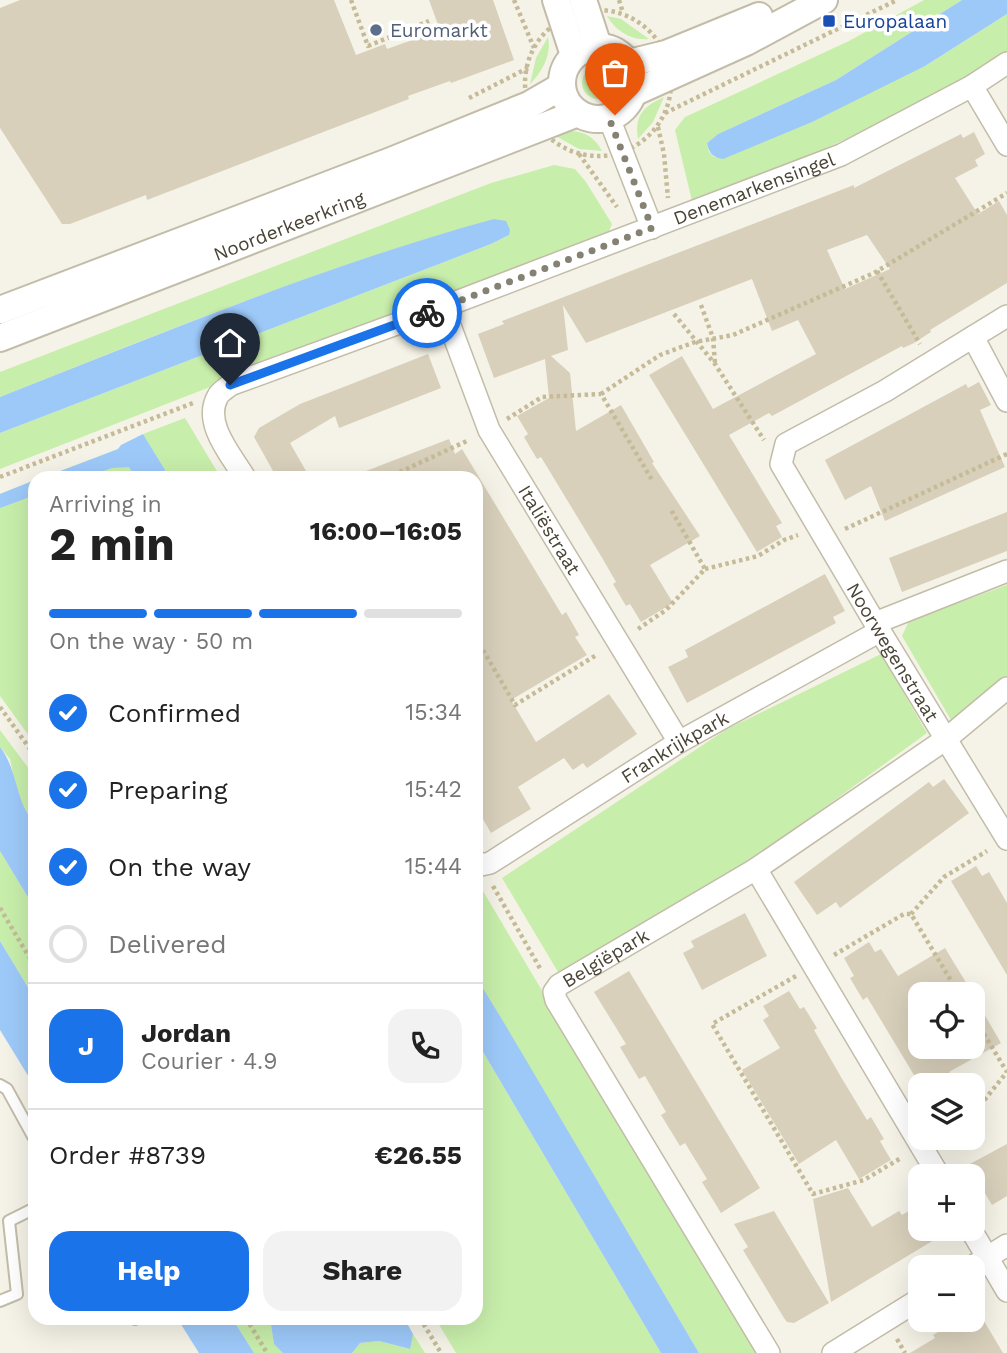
<!DOCTYPE html>
<meta charset="utf-8">
<style>
body{margin:0;font-family:"Work Sans",sans-serif;background:#f2f2f2;color:#222;height:100vh;display:flex;flex-direction:column;font-size:26px;white-space:nowrap}
*{box-sizing:border-box;margin:0}
p{font-size:23px;color:#767676}
.icon{flex:none;width:38px;height:38px;fill:none;stroke:currentColor;stroke-width:2;stroke-linecap:round;stroke-linejoin:round}
.map{position:relative;flex:1;overflow:hidden}
.panel{position:absolute;left:28px;top:471px;width:455px;height:854px;display:flex;flex-direction:column;background:#fff;border-radius:21px;box-shadow:0 7px 28px #0002}
.panel>*{flex:none}
.tools{position:absolute;left:908px;top:982px;display:grid;gap:14px}
.tools a{display:grid;place-items:center;width:77px;height:77px;border-radius:14px;background:#fff;box-shadow:0 7px 28px #0002;font-size:35px}
.pin{position:absolute;display:grid;place-items:center;width:60px;height:60px;color:#fff;margin:-72px -30px;border-radius:50% 50% 50% 0;rotate:-45deg;box-shadow:0 0 7px #0007}
.pin .icon{rotate:45deg}
.courier{position:absolute;display:grid;place-items:center;width:70px;height:70px;margin:-35px;border:5px solid #1a73e8;border-radius:50%;background:#fff;color:#222;box-shadow:0 2px 9px #0007}
.summary em{font-style:normal;font-weight:700}
.summary div{display:flex;flex-direction:column-reverse}
.summary{display:flex;align-items:center;justify-content:space-between;height:119px;padding:0 21px}
h1{font-size:46px;font-weight:700;line-height:52px}
.bar{display:grid;grid-template-columns:repeat(4,1fr);gap:10px 7px;align-content:center;height:84px;padding:0 21px}
.bar i{height:9px;border-radius:5px;background:#e0e0e0}
.bar .on{background:#1a73e8}
.bar p{grid-column:span 4}
.line{display:flex;align-items:center;gap:18px;padding:0 21px;border-top:2px solid #e0e0e0}
.line div{flex:1}
.round{display:grid;place-items:center;flex:none;width:74px;height:74px;border-radius:21px;background:#f2f2f2}
ol{padding:0 21px;list-style:none}
li{display:flex;align-items:center;gap:21px;height:77px}
li p{margin-inline-start:auto}
li .icon{padding:7px;border-radius:50%;background:#1a73e8;color:#fff;stroke-width:4}
li:last-child{color:#767676}
li i{width:38px;height:38px;border:4px solid #e0e0e0;border-radius:50%}
.button{display:flex;gap:14px;margin-top:auto;padding:14px 21px}
.button a{flex:1;height:80px;border-radius:21px;background:#1a73e8;color:#fff;font-size:28px;font-weight:700;line-height:80px;text-align:center}
.button a+a{background:#f2f2f2;color:#222}
.map>svg:first-child{display:block}
</style>
<div class="map">
<svg width="1007" height="1353" viewBox="0 0 1007 1353">
<rect width="100%" height="100%" fill="#f5f3e7"/>
<g fill="#c8eeab">
<path d="M924,0H962L836,80L718,134L707,143L709,152L714,157L925,66L1007,14V52L933,99L813,154L692,201L675,130L685,117L849,41Z"/>
<path d="M607,16L621,19L649,39C631,41 616,31 607,16Z"/>
<path d="M548,37C552,54 542,72 530,84L536,58Z"/>
<circle cx="598" cy="83" r="16"/>
<path d="M664,97L653,122L638,139C634,115 644,106 664,97Z"/>
<path d="M571,131C586,132 595,138 602,151L579,149L554,135Z"/>
<path d="M554,165L575,169L586,182L612,224L609,231L0,469V433L491,244L509,235L494,220C325,265 162,333 0,397V372L491,183Z"/>
<path d="M185,418L221,478H170L143,434Z"/>
<path d="M119,449L135,478H42Z"/>
<path d="M35,480V744L0,696V494Z"/>
<path d="M1007,585V679L970,713L951,720L902,636L909,621Z"/>
<path d="M881,654L927,733L740,869L561,977L502,878L727,729Z"/>
<path d="M0,730L35,777V824L27,816L15,784L10,759L0,747Z"/>
<path d="M0,851L35,909V999L0,941Z"/>
<path d="M476,885L483,891L544,994L565,1037L763,1353H699L476,977Z"/>
<path d="M476,1040L661,1353H456L435,1318H476Z"/>
<path d="M232,1318H270L274,1343L283,1353H254Z"/>
<path d="M413,1334L425,1353H352L360,1343L379,1341L409,1349Z"/>
</g>
<g fill="#9dc9f9">
<path d="M962,0H1007V14L925,66L812,122L723,159C713,157 709,154 707,143L718,134L836,80Z"/>
<path d="M494,219L506,221L510,230L509,235L491,244L0,433V397C162,333 325,265 494,219Z"/>
<path d="M143,434L170,478H135L129,467L112,468L84,478H42L118,449L121,445Z"/>
<path d="M35,480V495L0,508V494Z"/>
<path d="M0,747C18,770 15,802 35,824V909L0,851Z"/>
<path d="M0,941L35,999V1087L0,1030Z"/>
<path d="M476,977L503,1021L699,1353H661L476,1040Z"/>
<path d="M177,1318H232L254,1353H199Z"/>
<path d="M270,1318H404L413,1334L410,1349L379,1341L360,1343L352,1353H283L274,1344Z"/>
</g>
<g fill="#d8d0bb" fill-rule="evenodd">
<path d="M20,0H334L356,55L385,44L387,49L440,30L429,0H493L514,60L451,83L450,81L408,96L409,99L147,200L146,195L70,224H62L0,128V8Z"/>
<path d="M974,132L985,154L975,160L978,166L955,178L978,214L999,201L1007,215V283L930,330L931,332L914,343L903,348L902,346L772,416L769,413L729,435L782,523L776,526L782,537L757,552L649,375L682,356L713,409L816,354L798,320L772,331L752,279L586,343L563,305L568,350L551,356L570,373L576,431L621,405L654,462L652,463L700,536L650,565L673,603L641,622L630,604L626,606L613,584L616,582L601,556L541,457L537,459L524,437L528,434L517,416L549,398L545,359L494,378L478,334L504,324L502,321L636,269L854,185V188L961,134L963,138ZM867,235L890,269L845,289L827,250Z"/>
<path d="M428,354L441,388L339,428L335,416L290,443L310,478H277L254,437L259,428L300,404Z"/>
<path d="M979,382L991,405L980,410L1005,467L885,521L871,486L845,500L825,460L966,384L968,388Z"/>
<path d="M449,439L455,454L462,449L562,615L566,612L579,635L575,637L587,655L511,700L536,742L609,694L637,734L587,768L583,763L573,770L564,758L518,787L531,809L491,833L476,807V478H353V476Z"/>
<path d="M1007,512V551L902,592L889,558Z"/>
<path d="M825,574L845,611L833,617L836,623L687,703L668,667L688,657L685,650Z"/>
<path d="M944,779L969,813L840,908L836,902L817,915L794,882L929,782L933,787Z"/>
<path d="M976,866L982,876L989,872L1007,903V975L951,881Z"/>
<path d="M745,913L767,956L702,990L683,953L694,947L691,941Z"/>
<path d="M869,942L875,952L881,949L898,976L945,948L973,994H920V1046H973V995L1001,1043L949,1072L965,1085H920L867,997L863,1000L850,978L854,976L844,958Z"/>
<path d="M629,971L760,1188L721,1213L702,1182L707,1179L685,1143L680,1146L661,1115L666,1112L645,1076L639,1079L620,1047L626,1044L594,992Z"/>
<path d="M789,991L800,1009L804,1007L817,1028L814,1030L841,1077L867,1120L871,1117L884,1139L880,1141L891,1160L859,1179L836,1140L799,1164L742,1070L780,1048L763,1020L769,1016L763,1006Z"/>
<path d="M1007,1144V1196L992,1205L968,1165Z"/>
<path d="M848,1188L872,1227L899,1211L902,1215L920,1204V1228H954L831,1302L813,1199Z"/>
<path d="M774,1211L829,1303L794,1323L787,1322L784,1318L743,1250L748,1247L734,1224Z"/>
<path d="M958,1320H968L972,1327L984,1321L1003,1353H910L935,1338L933,1335Z"/>
</g>
<g fill="none" stroke-linecap="round" stroke-linejoin="round">
<g stroke="#c2bca8" stroke-width="14">
<g id="service">
<path d="M0,1085L7,1089L35,1140"/>
<path d="M0,1301L17,1294L9,1221L35,1208"/>
<path d="M134,1318L135,1319"/>
</g>
</g>
<g stroke="#c2bca8" stroke-width="24">
<g id="minor">
<path d="M972,86L1007,145"/>
<path d="M609,118L652,228"/>
<path id="s1" d="M443,307L489,430L679,742"/>
<path id="s2" d="M1007,316L885,391L786,444L781,464L875,623L1007,839"/>
<path d="M973,337L1007,401"/>
<path id="s3" d="M245,478C232,456 202,423 218,396C220,392 227,388 230,385L443,307L841,155L972,86L1007,63"/>
<path d="M875,623L1007,571"/>
<path id="s4" d="M476,861L481,865L490,863L679,742L880,631"/>
<path d="M756,869L939,1176"/>
<path d="M970,1228L1007,1291"/>
<path d="M972,1267L1007,1245"/>
<path id="s5" d="M769,1353L556,1000L554,992L559,985L756,869L946,739L1007,688"/>
<path d="M833,1353L920,1299"/>
</g>
</g>
<g stroke="#c2bca8" stroke-width="30">
<g id="tertiary">
<path d="M556,0L574,55"/>
<path d="M583,0L598,46"/>
<circle cx="598" cy="83" r="36"/>
<path d="M629,63L666,54L759,16"/>
<path d="M633,93L746,42L824,0"/>
<path d="M0,310L391,161L529,105L562,86"/>
<path id="s6" d="M0,338L578,113"/>
</g>
</g>
<g stroke="#c5bb98" stroke-width="4.5" stroke-dasharray="3.5 3.5" stroke-linecap="butt">
<path d="M351,0L368,46L429,21"/>
<path d="M514,0L534,48"/>
<path d="M619,0L623,13"/>
<circle cx="598" cy="83" r="73"/>
<path d="M469,98L528,68"/>
<path d="M665,113L897,0"/>
<path d="M658,127L664,154L668,198"/>
<path d="M579,154L617,207"/>
<path d="M877,271L920,344"/>
<path d="M701,305L713,338L715,363"/>
<path d="M674,314L715,364L764,440"/>
<path d="M601,394L660,355L695,342L733,335L874,273L1007,193"/>
<path d="M507,419L542,397L601,394L652,480"/>
<path d="M0,477L193,403"/>
<path d="M387,478L469,440"/>
<path d="M845,529L1007,454"/>
<path d="M705,569L758,556L784,540L798,535"/>
<path d="M638,629L666,610L705,569L670,508"/>
<path d="M476,638L515,705L598,654"/>
<path d="M0,707L35,756"/>
<path d="M493,886L541,970"/>
<path d="M0,908L35,967"/>
<path d="M911,914L944,877L987,851"/>
<path d="M834,955L904,914H911L959,994"/>
<path d="M796,976L712,1024L813,1194L864,1180L901,1158"/>
<path d="M973,1016L1007,1072L973,1114"/>
<path d="M246,1318L267,1353"/>
<path d="M420,1318L441,1353"/>
<path d="M897,1339L905,1353"/>
</g>
<use href="#service" stroke="#fff" stroke-width="10"/>
<use href="#minor" stroke="#fff" stroke-width="21"/>
<use href="#tertiary" stroke="#fff" stroke-width="26"/>
</g>
<g fill="none" stroke-linecap="round" stroke-linejoin="round">
<path stroke="#858173" stroke-width="7" stroke-dasharray="0 12.6" d="M427,313L652,228L609,118L615,115"/>
<path stroke="#1a73e8" stroke-width="9" d="M230,385L427,313"/>
</g>
<rect fill="#1a4fb4" stroke="#fff" stroke-width="2.5" x="822" y="14" width="14" height="14" rx="3.5"/>
<circle fill="#5c6f8a" stroke="#fff" stroke-width="2.5" cx="376" cy="30" r="7"/>
<g text-anchor="middle" stroke-width="7" stroke-linejoin="round" paint-order="stroke">
<g font-size="19" fill="#164399" stroke="#fff" text-anchor="start">
<text x="843" y="28">Europalaan</text>
</g>
<g font-size="19" fill="#4e5e75" stroke="#fff" text-anchor="start">
<text x="390" y="37">Euromarkt</text>
</g>
<g font-size="19" fill="#494435" stroke="#fff">
<text dy="7" stroke="none"><textPath href="#s3" startOffset="667">Denemarkensingel</textPath></text>
<text dy="7" stroke="none"><textPath href="#s6" startOffset="310">Noorderkeerkring</textPath></text>
<text dy="7" stroke="none"><textPath href="#s1" startOffset="248">Italiëstraat</textPath></text>
<text dy="7" stroke="none"><textPath href="#s2" startOffset="495">Noorwegenstraat</textPath></text>
<text dy="7" stroke="none"><textPath href="#s4" startOffset="234">Frankrijkpark</textPath></text>
<text dy="7" stroke="none"><textPath href="#s5" startOffset="483">Belgiëpark</textPath></text>
</g>
</g>
</svg>
<div class="tools">
<a><svg class="icon" aria-label="locate" viewBox="0 0 24 24"><circle cx="12" cy="12" r="6"/><path d="M12 2v4M12 18v4M2 12h4M18 12h4"/></svg></a>
<a><svg class="icon" aria-label="layers" viewBox="0 0 24 24"><path d="M12 4l9 5-9 5-9-5zM3 14l9 5 9-5"/></svg></a>
<a>+</a>
<a>−</a>
</div>
<div class="pin" style="left:615px;top:115px;background:#ea580c"><svg class="icon" aria-label="bag" viewBox="0 0 24 24"><path d="M5 8h14l-1 12H6zM9 8a3 3 0 0 1 6 0"/></svg></div>
<div class="pin" style="left:230px;top:385px;background:#1f2937"><svg class="icon" aria-label="home" viewBox="0 0 24 24"><path d="M3 11l9-7 9 7M6 9v11h12V9"/></svg></div>
<div class="courier" style="left:427px;top:313px"><svg class="icon" aria-label="bike" viewBox="0 0 24 24"><circle cx="6" cy="16" r="4"/><circle cx="18" cy="16" r="4"/><path d="M6 16l4-8h5l3 8M10 8l3 8H6M13 5h3"/></svg></div>
<section class="panel">
<div class="summary"><div><h1>2 min</h1><p>Arriving in</p></div><em>16:00–16:05</em></div>
<div class="bar"><i class="on"></i><i class="on"></i><i class="on"></i><i></i><p>On the way · 50 m</p></div>
<ol>
<li><svg class="icon" aria-label="check" viewBox="0 0 24 24"><path d="M5 12l5 5 9-10"/></svg>Confirmed<p>15:34</p></li>
<li><svg class="icon" aria-label="check" viewBox="0 0 24 24"><path d="M5 12l5 5 9-10"/></svg>Preparing<p>15:42</p></li>
<li><svg class="icon" aria-label="check" viewBox="0 0 24 24"><path d="M5 12l5 5 9-10"/></svg>On the way<p>15:44</p></li>
<li><i></i>Delivered</li>
</ol>
<div class="line" style="height:126px"><b class="round" style="background:#1a73e8;color:#fff">J</b><div><b>Jordan</b><p>Courier · 4.9</p></div><a class="round"><svg class="icon" aria-label="phone" viewBox="0 0 24 24"><path d="M5 4h4l2 5-3 2q2 4 5 5l2-3 5 2v4C11 20 4 13 5 4z"/></svg></a></div>
<div class="line" style="height:91px"><div>Order #8739</div><b>€26.55</b></div>
<div class="button"><a>Help</a><a>Share</a></div>
</section>
</div>
